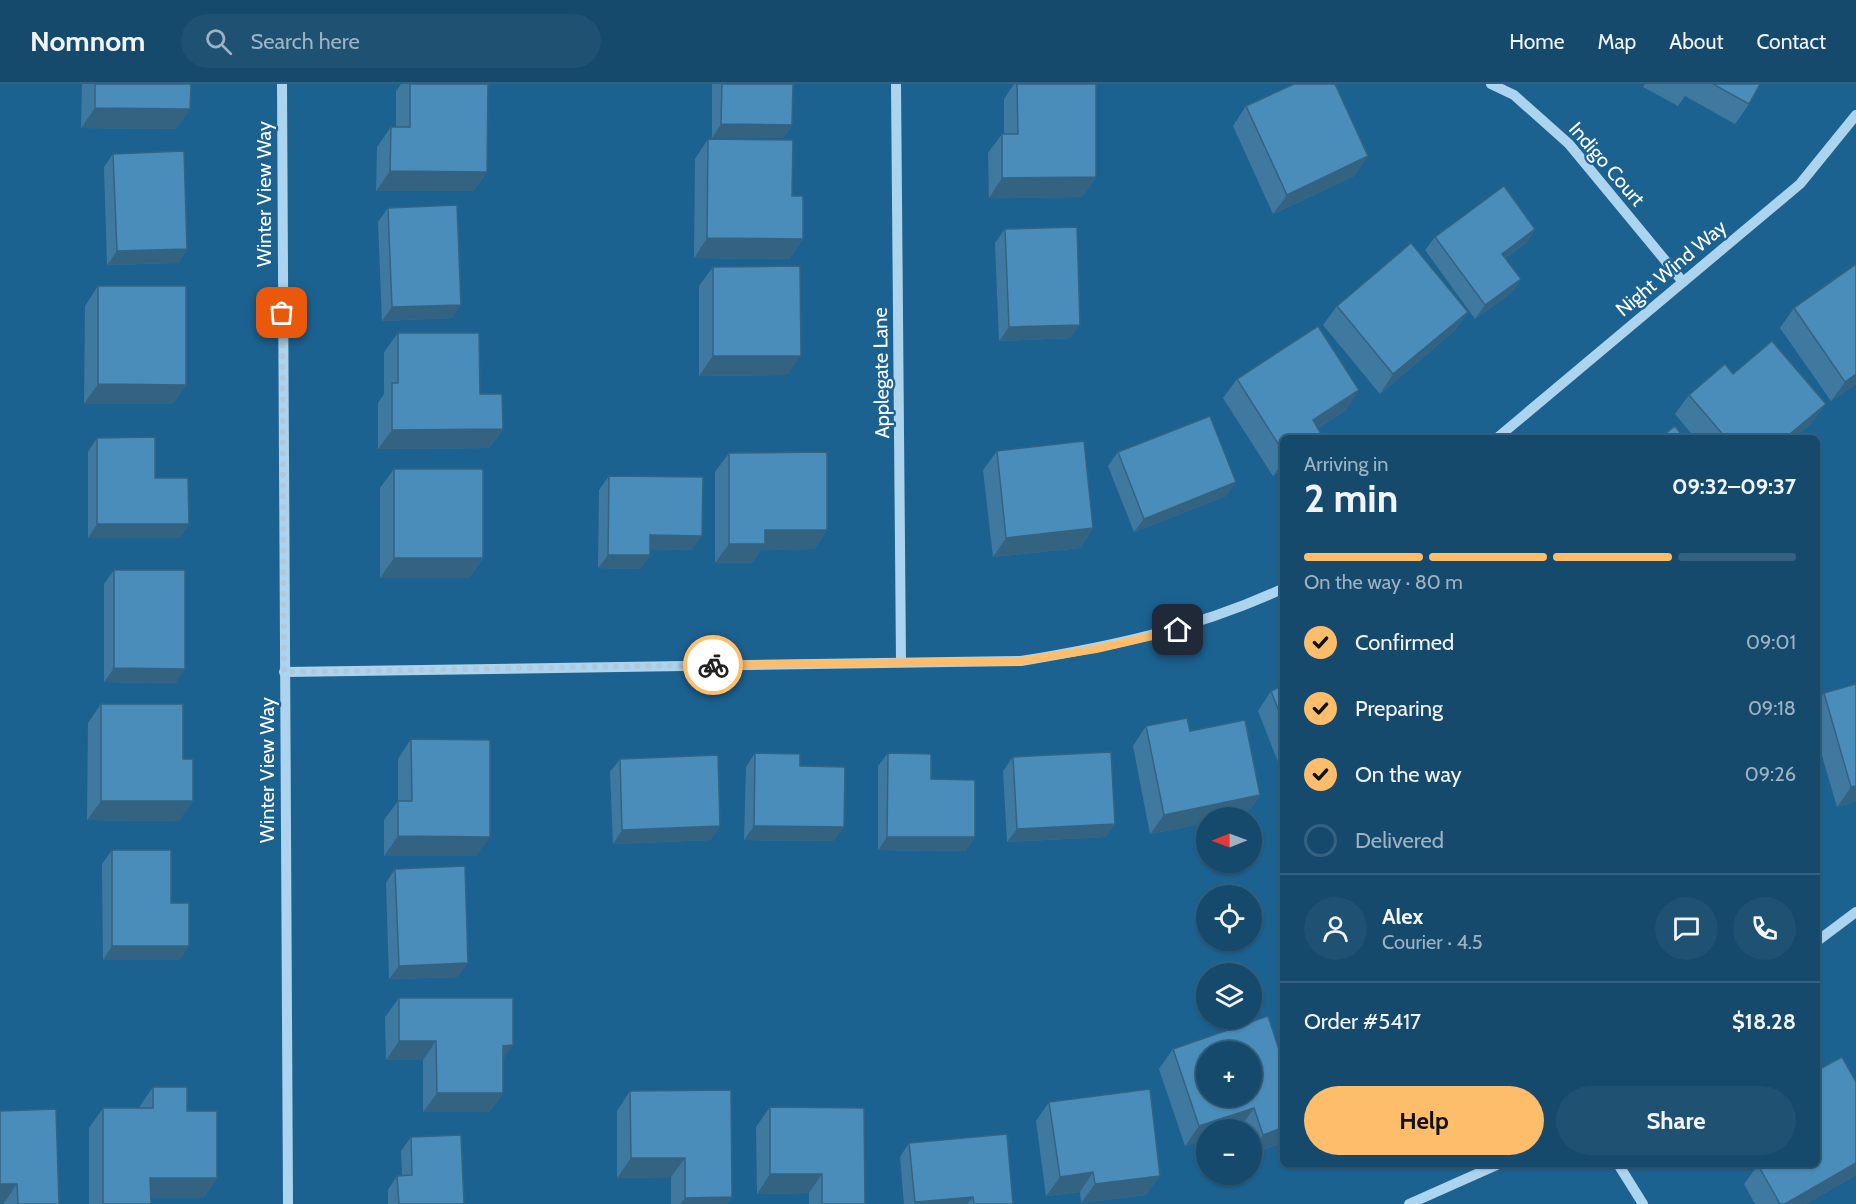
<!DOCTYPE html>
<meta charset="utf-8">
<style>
body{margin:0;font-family:Cabin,sans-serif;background:#1e5172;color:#f1f3f6;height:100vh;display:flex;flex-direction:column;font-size:22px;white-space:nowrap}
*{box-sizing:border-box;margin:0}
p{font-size:20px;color:#9db3c2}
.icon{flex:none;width:33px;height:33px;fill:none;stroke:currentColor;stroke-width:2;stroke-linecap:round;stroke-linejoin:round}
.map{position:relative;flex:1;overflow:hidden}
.panel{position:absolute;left:1280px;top:351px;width:540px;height:732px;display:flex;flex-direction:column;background:#154a6d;border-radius:9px;box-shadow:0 2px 4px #0004,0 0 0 2px #346280}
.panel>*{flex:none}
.needle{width:39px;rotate:269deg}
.controls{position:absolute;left:1196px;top:723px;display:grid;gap:12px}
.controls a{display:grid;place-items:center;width:66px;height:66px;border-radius:50%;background:#154a6d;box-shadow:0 2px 4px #0004,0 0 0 2px #346280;font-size:30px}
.pin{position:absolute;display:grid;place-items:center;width:51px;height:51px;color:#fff;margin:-26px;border-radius:12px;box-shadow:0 3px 9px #0006}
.courier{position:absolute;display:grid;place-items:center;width:60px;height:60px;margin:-30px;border:4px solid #febd6b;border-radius:50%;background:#fff;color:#222;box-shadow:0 2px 8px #0007}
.headline em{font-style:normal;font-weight:700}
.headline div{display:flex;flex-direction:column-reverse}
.headline{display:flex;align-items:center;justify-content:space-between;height:102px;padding:0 24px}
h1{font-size:39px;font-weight:700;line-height:45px}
.bar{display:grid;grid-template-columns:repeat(4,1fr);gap:9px 6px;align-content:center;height:72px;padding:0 24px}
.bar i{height:8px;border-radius:4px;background:#346280}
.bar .current{background:#febd6b}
.bar p{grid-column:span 4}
.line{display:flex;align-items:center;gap:15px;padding:0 24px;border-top:2px solid #346280}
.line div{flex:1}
.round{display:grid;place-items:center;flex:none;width:63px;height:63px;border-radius:32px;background:#1e5172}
ol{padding:0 24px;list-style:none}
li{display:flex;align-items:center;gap:18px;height:66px}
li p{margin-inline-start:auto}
li .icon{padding:6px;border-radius:50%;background:#febd6b;color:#111;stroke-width:4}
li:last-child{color:#9db3c2}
li i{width:33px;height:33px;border:3px solid #346280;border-radius:50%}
.cta{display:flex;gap:12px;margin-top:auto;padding:12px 24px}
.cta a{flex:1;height:69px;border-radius:36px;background:#febd6b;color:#111;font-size:24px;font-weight:700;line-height:69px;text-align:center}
.cta a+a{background:#1e5172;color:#f1f3f6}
header{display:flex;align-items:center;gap:36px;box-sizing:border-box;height:84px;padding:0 30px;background:#154a6d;border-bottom:2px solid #346280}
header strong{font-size:28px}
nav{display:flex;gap:33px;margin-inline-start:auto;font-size:21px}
.search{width:420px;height:54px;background:#1e5172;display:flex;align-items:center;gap:15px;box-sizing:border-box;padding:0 21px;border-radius:33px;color:#9db3c2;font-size:22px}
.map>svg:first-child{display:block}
</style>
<header>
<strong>Nomnom</strong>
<div class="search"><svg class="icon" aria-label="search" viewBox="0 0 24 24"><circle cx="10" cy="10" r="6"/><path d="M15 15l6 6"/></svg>Search here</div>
<nav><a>Home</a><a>Map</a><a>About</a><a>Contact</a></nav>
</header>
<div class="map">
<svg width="1856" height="1120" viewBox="0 0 1856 1120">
<rect width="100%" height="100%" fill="#1c6291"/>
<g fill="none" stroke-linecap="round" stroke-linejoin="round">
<g stroke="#add4ee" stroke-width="10">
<path d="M282,0L288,1120"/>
<path d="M896,0L901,578"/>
<path d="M1491,0L1514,11L1569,60L1683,198"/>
<path d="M1497,354L1800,100L1856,31"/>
<path d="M284,588L1021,577C1113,562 1197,544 1282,505"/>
<path d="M1816,858L1856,828"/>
<path d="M1618,1080L1643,1120"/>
<path d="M1409,1120L1499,1080"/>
</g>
</g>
<g fill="#4079a0">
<path d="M82,0H191L177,45L81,44Z"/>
<path d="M401,0H488L487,88L473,107H376L377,63L391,43H396V7Z"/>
<path d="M712,0H793L792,41L783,54H712Z"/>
<path d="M1014,0H1096V93L1082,113L989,114L988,69L1002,50H1004V15Z"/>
<path d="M1645,0H1760L1749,20L1735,40L1685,12L1678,22L1643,3Z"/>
<path d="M1246,22L1368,72L1354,92L1273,130L1233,42Z"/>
<path d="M708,55L792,112L803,155L789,175L694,174L695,75Z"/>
<path d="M113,70L187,165L178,179L107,181L104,83Z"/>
<path d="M388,124L452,234L382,237L378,138Z"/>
<path d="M1005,145L1071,254L999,257L995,159Z"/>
<path d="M1535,145L1526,159L1505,174L1521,195L1511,209L1475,235L1425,166L1435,153Z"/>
<path d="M713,183L787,291L699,292V202Z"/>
<path d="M98,202L186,301L172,320H84L85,222Z"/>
<path d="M1337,222L1468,228L1454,247L1380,310L1323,241Z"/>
<path d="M1794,224L1856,300L1831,317L1780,244Z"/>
<path d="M398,249L480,310L503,345L489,364L378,365V319L384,310V268Z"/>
<path d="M1733,290L1812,339L1794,354H1695L1675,330L1689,311Z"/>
<path d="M1237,295L1346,326L1318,344L1282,354V386L1273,392L1223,314Z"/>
<path d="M97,354L155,394L189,440L179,454H88V368Z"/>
<path d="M997,367L1093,444L1080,464L993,473L983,386Z"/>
<path d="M1118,368L1226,412L1134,448L1108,382Z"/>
<path d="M729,369L827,446L814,465L761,466L752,479H715V388Z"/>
<path d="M394,385L483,474L469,494H380V404Z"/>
<path d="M609,392L692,466L650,465V471L640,485L598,484L599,406Z"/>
<path d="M114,486L176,599L104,598V500Z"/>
<path d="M1856,600V717L1837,723L1816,651V620L1824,609Z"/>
<path d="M1282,602V688L1258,627L1271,607Z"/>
<path d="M101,620L183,675L179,737L87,736L88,639Z"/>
<path d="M1146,642L1190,647L1260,711L1246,731L1150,750L1133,662Z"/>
<path d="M411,655L476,772H384V736L398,717V675Z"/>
<path d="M755,669L800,682L834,757L744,756L746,683Z"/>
<path d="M888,669L931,695L975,753L965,767L878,766V682Z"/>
<path d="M1013,673L1115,740L1105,753L1007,758L1003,687Z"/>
<path d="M620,675L711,756L613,760L610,688Z"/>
<path d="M112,766L171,819L180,876H103L102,780Z"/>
<path d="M395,785L458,893L389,895L386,799Z"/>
<path d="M399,914L503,1009L489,1028H423V976H386L385,933Z"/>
<path d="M1173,965L1282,975V1059L1251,1070V1046H1241V1043L1234,1046H1206V1055L1185,1062L1159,985Z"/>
<path d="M153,1003L187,1027L217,1094L203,1114H151V1120H89V1044L103,1024H140V1022Z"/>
<path d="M630,1007L732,1113L727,1120H671V1093L617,1094V1027Z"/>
<path d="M1049,1018L1146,1111L1081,1119L1080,1108L1046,1112L1036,1037Z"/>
<path d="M770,1023L865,1120H809V1109L757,1110L756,1043Z"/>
<path d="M0,1027L59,1120H4Z"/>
<path d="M411,1053L464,1120H388V1106L397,1092H402L401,1067Z"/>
<path d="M909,1059L1013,1120H904L900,1073Z"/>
<path d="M1752,1080H1816L1856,1091L1806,1120H1755L1744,1100L1755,1085Z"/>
</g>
<g fill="#346382">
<path d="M95,24L190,25L177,45L81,44Z"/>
<path d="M721,40L792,41L783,54H712Z"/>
<path d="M1368,72L1354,92L1273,130L1287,111Z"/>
<path d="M390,87L487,88L473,107H376Z"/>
<path d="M1096,93L1082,113L989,114L1002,94Z"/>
<path d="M1535,145L1526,159L1492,183L1502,170Z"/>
<path d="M707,154L803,155L789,175L694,174Z"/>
<path d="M187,165L178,179L107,181L117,167Z"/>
<path d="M1521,195L1511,209L1475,235L1485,221Z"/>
<path d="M461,221L452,234L382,237L392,223Z"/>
<path d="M1468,228L1454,247L1380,310L1393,290Z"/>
<path d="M1080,241L1071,254L999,257L1009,243Z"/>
<path d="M713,272H801L787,291L699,292Z"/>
<path d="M1856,290V300L1831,317L1845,298Z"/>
<path d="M98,300L186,301L172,320H84Z"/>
<path d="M1359,306L1346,326L1302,354L1313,336Z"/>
<path d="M1826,320L1812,339L1794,354H1785Z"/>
<path d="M503,345L489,364L378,365L392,346Z"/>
<path d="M1282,379V386L1273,392Z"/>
<path d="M1236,398L1226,412L1134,448L1144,435Z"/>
<path d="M97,440H189L179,454H88Z"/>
<path d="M1093,444L1080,464L993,473L1006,454Z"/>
<path d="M765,446H827L814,465L761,466L752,479H715L729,460Z"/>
<path d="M650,451L702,452L692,466L641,465Z"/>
<path d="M608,471H650L640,485L598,484Z"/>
<path d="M394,474H483L469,494H380Z"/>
<path d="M114,584L185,585L176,599L104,598Z"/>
<path d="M1856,702V717L1837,723L1851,703Z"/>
<path d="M1260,711L1246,731L1233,734H1206V739L1150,750L1164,731Z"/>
<path d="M101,717H193L179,737L87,736Z"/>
<path d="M1115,740L1105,753L1007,758L1017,745Z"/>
<path d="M720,742L711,756L613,760L622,746Z"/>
<path d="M754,742L844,743L834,757L744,756Z"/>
<path d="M398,752L490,753L476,772H384Z"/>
<path d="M887,753H975L965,767L878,766Z"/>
<path d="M112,862H189L180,876H103Z"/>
<path d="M468,879L458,893L389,895L399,882Z"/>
<path d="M399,957H436L423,976H386Z"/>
<path d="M513,961L500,981L503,962Z"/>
<path d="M437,1009H503L489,1028H423Z"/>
<path d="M1254,1024L1241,1043L1234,1046H1206V1055L1185,1062L1199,1042Z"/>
<path d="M1282,1044V1059L1251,1070L1263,1051Z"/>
<path d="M631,1074H685L671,1093L617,1094Z"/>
<path d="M1856,1079V1091L1806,1120H1785Z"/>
<path d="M1093,1088L1080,1108L1046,1112L1060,1093Z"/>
<path d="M770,1090H822L809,1109L757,1110Z"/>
<path d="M1160,1092L1146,1111L1081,1119L1095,1100Z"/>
<path d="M150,1094H217L203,1114H137Z"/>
<path d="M0,1100H17L4,1119H0Z"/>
<path d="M732,1113L727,1120H680L685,1114Z"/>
<path d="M973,1113L968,1120H914L915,1118Z"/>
</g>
<g fill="#4a8dba" stroke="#346382" stroke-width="1.5" fill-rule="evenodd">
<path d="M95,0H191L190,25L95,24Z"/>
<path d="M410,0H488L487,88L390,87L391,43H410Z"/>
<path d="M722,0H793L792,41L721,40Z"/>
<path d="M1017,0H1096V93L1002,94V50H1018Z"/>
<path d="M1294,0H1335L1368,72L1287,111L1246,22Z"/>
<path d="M1713,0H1760L1749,20Z"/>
<path d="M708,55L793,56L792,112H803V155L707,154Z"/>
<path d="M184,67L187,165L117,167L113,70Z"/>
<path d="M1504,102L1535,145L1502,170L1521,195L1485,221L1435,153Z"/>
<path d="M457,121L461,221L392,223L388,124Z"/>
<path d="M1077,143L1080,241L1009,243L1005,145Z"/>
<path d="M1411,159L1468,228L1393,290L1337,222Z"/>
<path d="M1856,180V290L1845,298L1794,224Z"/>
<path d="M800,182L801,272H713V183Z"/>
<path d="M98,202H186V301L98,300Z"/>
<path d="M1318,242L1359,306L1313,336L1321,350L1315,354H1282V366L1237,295Z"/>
<path d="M398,249H479L480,310H502L503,345L392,346V299H398Z"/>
<path d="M1772,257L1826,320L1785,354H1726L1689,311L1725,280L1733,290Z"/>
<path d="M1210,332L1236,398L1144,435L1118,368Z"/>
<path d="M1675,342L1684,354H1660Z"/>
<path d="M155,353V394H188L189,440H97V354Z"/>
<path d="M1084,357L1093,444L1006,454L997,367Z"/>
<path d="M827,368V446H765V460H729V369Z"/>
<rect x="394" y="385" width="89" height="89"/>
<path d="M609,392L703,393L702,452L650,451V471H608Z"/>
<path d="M114,486H185V585L114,584Z"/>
<path d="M1856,600V702L1851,703L1824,609Z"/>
<path d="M1282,602V635L1271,607Z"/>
<path d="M101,620H183V675H193V717H101Z"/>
<path d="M1187,634L1190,647L1245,636L1260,711L1164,731L1146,642Z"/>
<path d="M411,655L490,656V753L398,752V717H412Z"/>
<path d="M1111,668L1115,740L1017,745L1013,673Z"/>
<path d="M755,669L800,670V682L845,683L844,743L754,742Z"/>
<path d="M888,669L931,670V695L975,696V753H887Z"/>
<path d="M718,671L720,742L622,746L620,675Z"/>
<path d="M112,766H171V819H189V862H112Z"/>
<path d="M465,782L468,879L399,882L395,785Z"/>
<path d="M399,914H513V961L503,962V1009H437L436,957H399Z"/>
<path d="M1268,932L1282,975V1044L1263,1051L1254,1024L1199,1042L1173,965ZM1206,968H1251V1012H1206Z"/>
<path d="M1842,973L1856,998V1079L1785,1120H1780L1758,1081L1816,1080V987Z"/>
<path d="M153,1003H187V1027H217V1094H150L151,1120H103V1024H153Z"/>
<path d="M1150,1005L1160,1092L1095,1100L1093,1088L1060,1093L1049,1018Z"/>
<path d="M731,1006L732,1113L685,1114V1074H631L630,1007Z"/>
<path d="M770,1023L864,1024L865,1120H822V1090H770Z"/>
<path d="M56,1025L59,1120H18L17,1100H0V1027Z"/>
<path d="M1007,1050L1013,1120H974L973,1113L915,1118L909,1059Z"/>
<path d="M461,1051L464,1120H399L397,1092L412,1091L411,1053Z"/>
</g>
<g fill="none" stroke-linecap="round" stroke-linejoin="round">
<path stroke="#b0c8d8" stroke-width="6" stroke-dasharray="0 10.8" d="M282,229L284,588L713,581"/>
<path stroke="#febd6b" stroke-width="8" d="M713,581L1021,577L1096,565L1178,546"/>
</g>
<g text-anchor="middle" stroke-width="4.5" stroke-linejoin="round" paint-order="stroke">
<g font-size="20" fill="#fff" stroke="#1c6291">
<text transform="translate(1607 80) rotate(49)" y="7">Indigo Court</text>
<text transform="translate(264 110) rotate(-90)" y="7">Winter View Way</text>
<text transform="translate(1671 184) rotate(-40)" y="7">Night Wind Way</text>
<text transform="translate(881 289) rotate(-91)" y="7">Applegate Lane</text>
<text transform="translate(267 686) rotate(-90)" y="7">Winter View Way</text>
</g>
</g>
</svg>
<div class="controls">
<a><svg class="needle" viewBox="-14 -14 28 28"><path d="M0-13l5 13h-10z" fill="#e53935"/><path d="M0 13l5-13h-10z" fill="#9db3c2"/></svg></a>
<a><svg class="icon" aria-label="locate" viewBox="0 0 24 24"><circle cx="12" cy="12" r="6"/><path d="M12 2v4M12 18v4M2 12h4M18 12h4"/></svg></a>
<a><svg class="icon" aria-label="layers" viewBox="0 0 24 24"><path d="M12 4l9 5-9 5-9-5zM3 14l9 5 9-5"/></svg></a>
<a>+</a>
<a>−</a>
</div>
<div class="pin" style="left:282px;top:229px;background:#ea580c"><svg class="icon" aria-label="bag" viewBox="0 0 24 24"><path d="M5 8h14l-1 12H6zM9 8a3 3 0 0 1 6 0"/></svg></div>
<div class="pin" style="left:1178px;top:546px;background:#1f2937"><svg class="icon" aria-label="home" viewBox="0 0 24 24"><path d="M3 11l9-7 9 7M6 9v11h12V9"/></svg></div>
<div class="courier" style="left:713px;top:581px"><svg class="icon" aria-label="bike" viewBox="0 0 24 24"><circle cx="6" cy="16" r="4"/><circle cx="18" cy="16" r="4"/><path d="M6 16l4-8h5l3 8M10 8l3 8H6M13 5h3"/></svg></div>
<section class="panel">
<div class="headline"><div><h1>2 min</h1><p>Arriving in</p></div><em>09:32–09:37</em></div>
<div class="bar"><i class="current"></i><i class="current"></i><i class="current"></i><i></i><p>On the way · 80 m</p></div>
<ol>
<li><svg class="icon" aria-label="check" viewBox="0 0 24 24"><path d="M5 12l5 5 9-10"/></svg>Confirmed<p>09:01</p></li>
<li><svg class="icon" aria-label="check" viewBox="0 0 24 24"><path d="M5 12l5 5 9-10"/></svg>Preparing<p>09:18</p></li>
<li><svg class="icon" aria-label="check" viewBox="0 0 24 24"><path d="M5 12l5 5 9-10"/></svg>On the way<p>09:26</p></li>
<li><i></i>Delivered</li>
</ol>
<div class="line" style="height:108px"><a class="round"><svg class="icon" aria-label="person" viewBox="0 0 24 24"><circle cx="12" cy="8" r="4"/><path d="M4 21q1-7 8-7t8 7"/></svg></a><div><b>Alex</b><p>Courier · 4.5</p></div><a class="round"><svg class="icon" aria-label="chat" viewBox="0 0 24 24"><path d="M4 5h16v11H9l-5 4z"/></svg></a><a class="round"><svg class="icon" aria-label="phone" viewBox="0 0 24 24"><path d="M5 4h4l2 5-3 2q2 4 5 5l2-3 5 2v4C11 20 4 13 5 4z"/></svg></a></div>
<div class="line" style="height:78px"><div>Order #5417</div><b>$18.28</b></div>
<div class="cta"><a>Help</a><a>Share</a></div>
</section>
</div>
